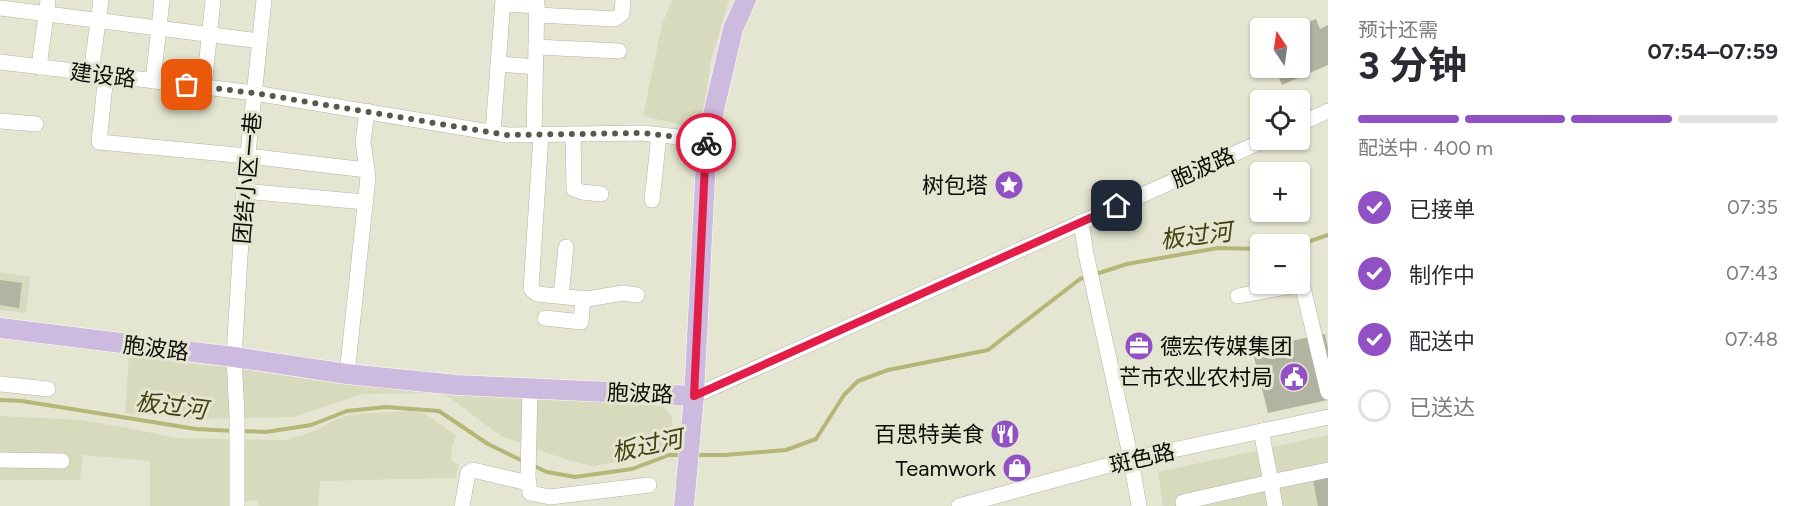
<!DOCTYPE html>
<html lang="zh">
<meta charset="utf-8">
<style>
body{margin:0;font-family:Figtree,"Noto Sans SC",sans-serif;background:#f7f7f7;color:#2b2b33;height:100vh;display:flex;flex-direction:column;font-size:22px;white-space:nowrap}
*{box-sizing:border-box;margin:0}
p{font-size:20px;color:#7c7c81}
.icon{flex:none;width:33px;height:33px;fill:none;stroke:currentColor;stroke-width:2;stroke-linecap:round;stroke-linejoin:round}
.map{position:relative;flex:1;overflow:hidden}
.drawer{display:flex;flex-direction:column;background:#fff;width:480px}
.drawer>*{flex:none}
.needle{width:39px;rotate:347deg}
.controls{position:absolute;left:1250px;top:18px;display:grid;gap:12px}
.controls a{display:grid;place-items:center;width:60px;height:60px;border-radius:6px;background:#fff;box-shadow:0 2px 4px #0004;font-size:30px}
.pin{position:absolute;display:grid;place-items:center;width:51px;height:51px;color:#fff;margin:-26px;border-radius:12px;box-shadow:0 3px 9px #0006}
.courier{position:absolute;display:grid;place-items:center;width:60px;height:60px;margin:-30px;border:4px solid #e11d48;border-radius:50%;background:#fff;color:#222;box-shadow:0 2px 8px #0007}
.headline em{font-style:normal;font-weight:700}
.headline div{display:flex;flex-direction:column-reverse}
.headline{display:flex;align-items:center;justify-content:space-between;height:102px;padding:0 30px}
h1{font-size:39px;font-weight:700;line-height:45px}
.bar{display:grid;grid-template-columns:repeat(4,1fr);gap:9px 6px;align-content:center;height:72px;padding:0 30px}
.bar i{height:8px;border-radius:4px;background:#e1e1e2}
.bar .current{background:#9250c5}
.bar p{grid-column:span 4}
ol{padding:0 30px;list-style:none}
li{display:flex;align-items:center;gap:18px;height:66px}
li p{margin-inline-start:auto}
li .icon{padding:6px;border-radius:50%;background:#9250c5;color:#fff;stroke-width:4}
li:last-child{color:#7c7c81}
li i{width:33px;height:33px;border:3px solid #e1e1e2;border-radius:50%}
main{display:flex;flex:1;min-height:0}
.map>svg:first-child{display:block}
</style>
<main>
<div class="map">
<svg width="1328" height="506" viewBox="0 0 1328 506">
<rect width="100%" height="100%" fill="#e5e6d1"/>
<g fill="#d8dabe">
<path d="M672,0H729L711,60L701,129L643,116L662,25Z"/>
<path d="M0,272L30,277L26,313L0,310Z"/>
<path d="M129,355L206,365L652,405L664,407L671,416L674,431L662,446L636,458L594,466L570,461L501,436L453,400L440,393L363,394L294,417L195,419L125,413Z"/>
<path d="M409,411L424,413L456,435L452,447L451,460L459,465L455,478L320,481L318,506H259L258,500L242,502V506H150V461L83,455L80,480H0V416L81,420L128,428L176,438L284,440L303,435L321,428L334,420L354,414Z"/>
<path d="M1328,435V506H1163L1158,472Z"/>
</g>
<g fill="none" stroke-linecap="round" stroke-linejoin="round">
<g stroke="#b5b677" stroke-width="4">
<path d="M1299,245L1328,235"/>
<path d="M1096,274L1127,264L1218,248L1260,249"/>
<path d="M0,400L22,401L196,429L234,431"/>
<path d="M241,431L266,432L311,425L347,411L386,407L439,411L488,444L525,462"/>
<path d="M695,455H725L786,450L816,439L844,395L858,381L888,370L988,350L1080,279L1086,277"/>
<path d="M532,465L547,472L575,477L632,469L669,455H681"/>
</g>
</g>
<g fill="#b2b3a0">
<path d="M1316,19L1320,29L1328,25V65L1282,85L1275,68H1299V28H1301L1300,25Z"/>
<path d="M0,280L22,283L19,308L0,305Z"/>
<path d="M1325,334L1328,348V400L1268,413L1252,349Z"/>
<path d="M1328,477V506H1318L1313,480Z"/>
</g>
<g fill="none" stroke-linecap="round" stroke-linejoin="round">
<g stroke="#b4b5a1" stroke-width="16">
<g id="minor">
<path d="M503,4L537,6"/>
<path d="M0,8L260,41"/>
<path d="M537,15L615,19L622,14L623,0"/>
<path d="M536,47L619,51"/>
<path d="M0,62L254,93L507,135L642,133L707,140"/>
<path d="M499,64L536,67"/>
<path d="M39,67L48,0"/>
<path d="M91,73L101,0"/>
<path d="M106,75L99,142L247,156L367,170"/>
<path d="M153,81L162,0"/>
<path d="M204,87L213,0"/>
<path d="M0,121L36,124"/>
<path d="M1299,124L1328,111"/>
<path d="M493,132L503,0"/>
<path d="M573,134L574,189L582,192L601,194"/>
<path d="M534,135L537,0"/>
<path d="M541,135L531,289L537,294L587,299L623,293L637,295"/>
<path d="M244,191L365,202"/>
<path d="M652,200L659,135"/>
<path d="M1081,222L1086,254L1131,459L1139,506"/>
<path d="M561,296L566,247"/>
<path d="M1238,296L1302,284L1328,392"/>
<path d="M545,318L581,322L583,298"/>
<path d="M347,374L368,177L363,142L367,111"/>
<path d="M0,384L48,389"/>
<path d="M530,389L528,477L530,493L550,497L649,485"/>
<path d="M694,396L1265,140"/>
<path d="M1261,431L1271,482L1328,470"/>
<path d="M0,460L62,461"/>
<path d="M237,506V415L234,357L244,191L264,0"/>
<path d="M462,506L468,473L473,470L528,483"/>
<path d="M959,506L1131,459L1328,417"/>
<path d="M1184,506L1183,502L1271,482L1275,506"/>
</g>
</g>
<g stroke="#fff" stroke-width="21">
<g id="major">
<path d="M0,328L234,357L347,374L457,385L694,396"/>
<path d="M684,506L694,396L707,140L733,29L746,0"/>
</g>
</g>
<use href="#minor" stroke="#fff" stroke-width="15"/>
<use href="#major" stroke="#cdbadf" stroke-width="20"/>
</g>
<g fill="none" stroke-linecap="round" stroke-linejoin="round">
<path stroke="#58594d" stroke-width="6" stroke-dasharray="0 10.8" d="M187,85L254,93L507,135L642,133L706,140V143"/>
<path stroke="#e11d48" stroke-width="8" d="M706,143L694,396L1117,206"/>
</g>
<defs>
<g id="sight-disc" transform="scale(1.5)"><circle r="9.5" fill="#9250c5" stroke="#e5e6d1"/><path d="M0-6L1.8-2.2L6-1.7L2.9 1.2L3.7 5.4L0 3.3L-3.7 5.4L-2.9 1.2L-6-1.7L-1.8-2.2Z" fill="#fff"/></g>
<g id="office-disc" transform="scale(1.5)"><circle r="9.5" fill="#9250c5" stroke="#e5e6d1"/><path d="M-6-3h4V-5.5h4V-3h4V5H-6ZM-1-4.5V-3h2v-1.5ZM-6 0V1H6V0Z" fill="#fff"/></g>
<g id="civic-disc" transform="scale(1.5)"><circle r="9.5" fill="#9250c5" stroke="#e5e6d1"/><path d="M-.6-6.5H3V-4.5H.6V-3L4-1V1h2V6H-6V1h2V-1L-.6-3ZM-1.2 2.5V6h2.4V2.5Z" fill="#fff"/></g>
<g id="restaurant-disc" transform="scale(1.5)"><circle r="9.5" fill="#9250c5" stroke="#e5e6d1"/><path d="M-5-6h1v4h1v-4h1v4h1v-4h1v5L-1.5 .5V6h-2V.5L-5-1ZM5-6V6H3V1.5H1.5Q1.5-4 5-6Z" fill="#fff"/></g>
<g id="shop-disc" transform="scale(1.5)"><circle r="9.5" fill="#9250c5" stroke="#e5e6d1"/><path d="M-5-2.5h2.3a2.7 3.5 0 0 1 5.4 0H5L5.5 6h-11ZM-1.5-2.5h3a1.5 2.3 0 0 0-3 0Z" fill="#fff"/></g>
</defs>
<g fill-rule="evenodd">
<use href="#sight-disc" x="1009" y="185"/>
<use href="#office-disc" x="1139" y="346"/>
<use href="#civic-disc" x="1294" y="377"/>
<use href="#restaurant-disc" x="1005" y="434"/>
<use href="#shop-disc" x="1017" y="468"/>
</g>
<g text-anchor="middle" stroke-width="6" stroke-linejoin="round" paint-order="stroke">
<g font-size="22" fill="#0c0d06" stroke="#e5e6d1">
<text transform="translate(103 75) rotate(7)" y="8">建设路</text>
<text transform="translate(1203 167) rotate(-24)" y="8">胞波路</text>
<text transform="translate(247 178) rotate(-85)" y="8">团结小区一巷</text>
<text transform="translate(156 348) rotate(7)" y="8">胞波路</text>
<text transform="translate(640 393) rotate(2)" y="8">胞波路</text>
<text transform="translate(1142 458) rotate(-13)" y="8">斑色路</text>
</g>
<g font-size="22" fill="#0c0d06" stroke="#e5e6d1" text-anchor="end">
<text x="988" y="193">树包塔</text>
<text x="1160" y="354" text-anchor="start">德宏传媒集团</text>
<text x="1273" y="385">芒市农业农村局</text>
<text x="984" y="442">百思特美食</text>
<text x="996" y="476">Teamwork</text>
</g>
<g font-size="24" font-style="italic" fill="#424210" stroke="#e5e6d1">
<text transform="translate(1196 236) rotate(-7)" y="8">板过河</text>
<text transform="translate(171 406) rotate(7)" y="8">板过河</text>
<text transform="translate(647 446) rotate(-12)" y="8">板过河</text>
</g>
</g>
</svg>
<div class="controls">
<a><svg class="needle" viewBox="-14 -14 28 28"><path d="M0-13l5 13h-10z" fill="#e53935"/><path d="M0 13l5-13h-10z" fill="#7c7c81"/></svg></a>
<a><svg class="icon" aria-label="locate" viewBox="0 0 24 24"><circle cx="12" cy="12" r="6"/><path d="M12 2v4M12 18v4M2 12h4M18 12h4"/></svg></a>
<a>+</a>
<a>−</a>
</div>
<div class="pin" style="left:187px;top:85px;background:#ea580c"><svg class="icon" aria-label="bag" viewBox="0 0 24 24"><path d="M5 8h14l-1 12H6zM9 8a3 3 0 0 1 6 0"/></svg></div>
<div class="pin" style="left:1117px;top:206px;background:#1f2937"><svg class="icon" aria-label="home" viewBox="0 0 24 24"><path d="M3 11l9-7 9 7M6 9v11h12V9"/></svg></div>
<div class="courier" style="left:706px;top:143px"><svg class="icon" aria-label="bike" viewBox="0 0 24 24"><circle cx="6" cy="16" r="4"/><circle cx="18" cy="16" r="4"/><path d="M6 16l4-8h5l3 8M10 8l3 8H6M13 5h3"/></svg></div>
</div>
<section class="drawer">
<div class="headline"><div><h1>3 分钟</h1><p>预计还需</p></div><em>07:54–07:59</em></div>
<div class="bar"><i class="current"></i><i class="current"></i><i class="current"></i><i></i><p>配送中 · 400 m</p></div>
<ol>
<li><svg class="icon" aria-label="check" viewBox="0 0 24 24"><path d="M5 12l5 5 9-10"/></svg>已接单<p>07:35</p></li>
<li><svg class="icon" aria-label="check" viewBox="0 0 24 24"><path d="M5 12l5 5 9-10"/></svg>制作中<p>07:43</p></li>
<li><svg class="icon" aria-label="check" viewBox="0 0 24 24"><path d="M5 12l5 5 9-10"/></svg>配送中<p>07:48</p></li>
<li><i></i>已送达</li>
</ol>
</section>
</main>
